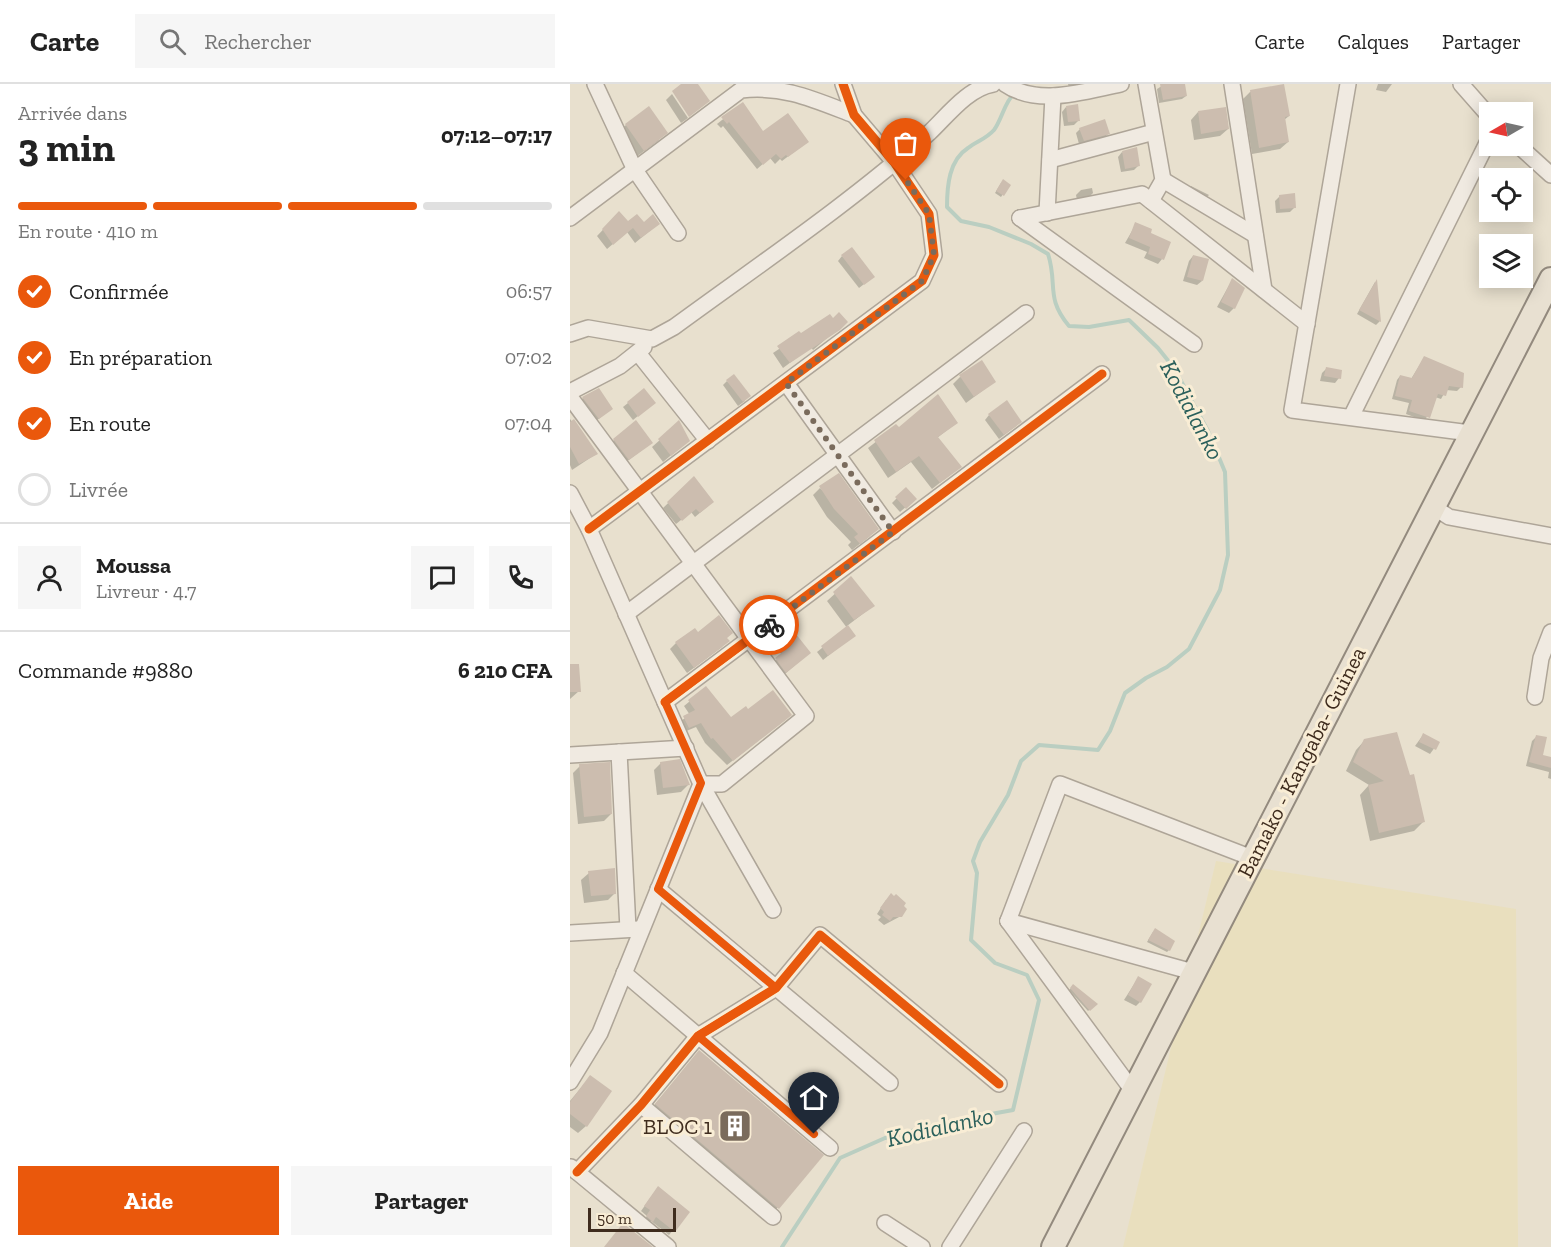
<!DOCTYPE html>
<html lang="fr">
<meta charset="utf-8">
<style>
body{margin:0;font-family:"Zilla Slab",serif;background:#f6f6f6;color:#222;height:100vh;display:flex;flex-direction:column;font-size:22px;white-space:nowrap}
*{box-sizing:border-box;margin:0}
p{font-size:20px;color:#767676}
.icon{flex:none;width:33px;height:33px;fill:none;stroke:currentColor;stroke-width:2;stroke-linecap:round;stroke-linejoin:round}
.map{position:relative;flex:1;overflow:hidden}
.sheet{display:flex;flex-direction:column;background:#fff;width:570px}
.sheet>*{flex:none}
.needle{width:39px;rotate:261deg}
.fabs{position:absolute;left:909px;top:18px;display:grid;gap:12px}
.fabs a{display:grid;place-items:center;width:54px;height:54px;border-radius:0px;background:#fff;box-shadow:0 3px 15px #0003;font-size:30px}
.scale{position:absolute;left:18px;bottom:15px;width:88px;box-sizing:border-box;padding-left:6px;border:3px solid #3f2c1e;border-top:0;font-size:16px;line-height:21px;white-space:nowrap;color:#3f2c1e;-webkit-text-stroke:4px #f9edd5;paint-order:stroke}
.pin{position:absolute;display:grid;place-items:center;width:51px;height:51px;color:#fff;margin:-62px -26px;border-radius:50% 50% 50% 0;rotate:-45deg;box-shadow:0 0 6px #0007}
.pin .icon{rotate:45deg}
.courier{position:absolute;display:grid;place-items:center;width:60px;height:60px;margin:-30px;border:4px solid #ea580c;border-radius:50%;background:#fff;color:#222;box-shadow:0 2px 8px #0007}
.summary em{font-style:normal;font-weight:700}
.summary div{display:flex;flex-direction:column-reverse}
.summary{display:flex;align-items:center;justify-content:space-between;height:102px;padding:0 18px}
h1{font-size:39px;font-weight:700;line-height:45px}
.bar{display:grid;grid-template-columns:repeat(4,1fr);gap:9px 6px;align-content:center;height:72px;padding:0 18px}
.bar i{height:8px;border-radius:4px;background:#e0e0e0}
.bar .on{background:#ea580c}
.bar p{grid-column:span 4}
.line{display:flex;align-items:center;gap:15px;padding:0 18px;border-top:2px solid #e0e0e0}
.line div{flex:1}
.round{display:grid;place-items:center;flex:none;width:63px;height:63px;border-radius:0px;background:#f6f6f6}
ol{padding:0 18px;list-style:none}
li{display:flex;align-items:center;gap:18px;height:66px}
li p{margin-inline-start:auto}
li .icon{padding:6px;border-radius:50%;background:#ea580c;color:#fff;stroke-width:4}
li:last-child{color:#767676}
li i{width:33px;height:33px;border:3px solid #e0e0e0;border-radius:50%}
.button{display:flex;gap:12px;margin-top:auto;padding:12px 18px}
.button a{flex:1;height:69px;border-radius:0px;background:#ea580c;color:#fff;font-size:24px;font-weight:700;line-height:69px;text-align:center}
.button a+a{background:#f6f6f6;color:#222}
header{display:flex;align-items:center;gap:36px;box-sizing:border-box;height:84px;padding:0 30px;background:#fff;border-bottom:2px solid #e0e0e0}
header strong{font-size:28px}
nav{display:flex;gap:33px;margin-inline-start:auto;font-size:21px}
.search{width:420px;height:54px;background:#f6f6f6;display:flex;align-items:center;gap:15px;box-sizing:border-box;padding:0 21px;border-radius:0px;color:#767676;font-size:22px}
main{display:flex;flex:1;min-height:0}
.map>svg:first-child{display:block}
</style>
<header>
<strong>Carte</strong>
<div class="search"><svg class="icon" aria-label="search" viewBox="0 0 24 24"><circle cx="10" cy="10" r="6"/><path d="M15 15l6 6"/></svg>Rechercher</div>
<nav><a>Carte</a><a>Calques</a><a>Partager</a></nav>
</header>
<main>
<section class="sheet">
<div class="summary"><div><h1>3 min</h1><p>Arrivée dans</p></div><em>07:12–07:17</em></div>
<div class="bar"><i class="on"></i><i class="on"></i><i class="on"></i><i></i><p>En route · 410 m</p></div>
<ol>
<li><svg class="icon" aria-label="check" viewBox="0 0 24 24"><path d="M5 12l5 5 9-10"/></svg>Confirmée<p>06:57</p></li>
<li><svg class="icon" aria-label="check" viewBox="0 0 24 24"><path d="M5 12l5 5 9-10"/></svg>En préparation<p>07:02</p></li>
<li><svg class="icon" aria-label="check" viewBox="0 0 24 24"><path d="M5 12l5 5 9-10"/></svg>En route<p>07:04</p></li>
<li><i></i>Livrée</li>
</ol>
<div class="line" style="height:108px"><a class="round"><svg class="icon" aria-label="person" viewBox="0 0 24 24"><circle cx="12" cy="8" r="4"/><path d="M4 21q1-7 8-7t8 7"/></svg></a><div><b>Moussa</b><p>Livreur · 4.7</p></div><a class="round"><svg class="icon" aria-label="chat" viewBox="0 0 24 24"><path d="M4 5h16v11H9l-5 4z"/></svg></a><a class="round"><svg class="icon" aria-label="phone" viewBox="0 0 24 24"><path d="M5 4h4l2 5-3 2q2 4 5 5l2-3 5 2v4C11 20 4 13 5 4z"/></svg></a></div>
<div class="line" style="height:78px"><div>Commande #9880</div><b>6 210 CFA</b></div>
<div class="button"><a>Aide</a><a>Partager</a></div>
</section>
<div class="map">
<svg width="981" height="1163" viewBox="0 0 981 1163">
<rect width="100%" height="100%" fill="#e8e0ce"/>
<path fill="#e9dfbe" d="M646,777L946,825L948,1163H553Z"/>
<g fill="#0003">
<path d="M498,0H508L499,4Z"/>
<path d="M595,0H614L616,12L612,15L589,19L587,5Z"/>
<path d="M808,0H822L816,8L806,6Z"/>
<path d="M713,2L719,32L714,36L718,58L710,65L682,70L673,15L680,8Z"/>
<path d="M102,10L118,34L111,39L96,16Z"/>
<path d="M172,20L192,49L237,58L212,77L210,75L205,80L200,74L187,85L153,42L151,44L147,40Z"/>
<path d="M496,23L509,36L504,41L494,42L492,28Z"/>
<path d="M628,28L658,45L650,52L624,56L621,36Z"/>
<path d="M56,41L89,56L66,73L48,48Z"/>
<path d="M510,45L539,49L534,54L509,60L506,49Z"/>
<path d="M552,68L569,81L564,86L551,88L548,73Z"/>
<path d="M431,99L439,101L431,113L425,109Z"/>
<path d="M621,102L639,111L634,116L617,106Z"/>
<path d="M522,104L523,109L519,113L507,116L506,111L511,106Z"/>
<path d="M710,112L725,123L720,128L706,129L705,117Z"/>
<path d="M49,129L58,139L88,140L65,159L57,148L37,165L27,152Z"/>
<path d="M566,140L579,150L592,175L588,180L574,174L577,168L555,159Z"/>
<path d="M272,172L298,197L289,204L268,177Z"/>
<path d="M623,172L632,197L627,201L613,197L619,177Z"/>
<path d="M662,196L664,224L659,229L647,223Z"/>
<path d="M805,198L810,237L806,241L787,230Z"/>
<path d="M270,243L243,266L241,263L213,284L203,269L230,251Z"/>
<path d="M854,274L891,303L887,307L876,306L871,315L865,313L855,337L836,330L839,319L822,315L827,296L830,292L841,295Z"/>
<path d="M756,285L769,294L765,299L750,297L752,289Z"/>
<path d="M390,293L424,298L396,319L383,300Z"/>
<path d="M157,297L175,317L168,322L153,301Z"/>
<path d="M368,312L386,339L367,354L390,383L362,405L341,378L318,394L298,364L326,342L328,345Z"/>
<path d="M13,314L41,325L21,341L6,321Z"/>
<path d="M58,319L79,323L63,336L53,323Z"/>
<path d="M419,331L446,342L429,355L415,336Z"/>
<path d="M0,335L26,370L2,386L0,381Z"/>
<path d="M109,339L118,357L93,378L82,363Z"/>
<path d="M44,356L81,359L51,382L37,364Z"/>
<path d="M124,394L138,422L125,433L121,428L106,440L93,424Z"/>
<path d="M250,404L300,452L282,466L278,461L281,458L257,433L243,411Z"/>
<path d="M336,405L345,415L330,428L322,419Z"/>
<path d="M281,495L303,522L277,542L284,551L253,576L247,568L277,544L257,517Z"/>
<path d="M128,550L155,555L152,563L117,589L100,565L106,559Z"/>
<path d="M209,550L239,569L209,595L199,583L212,571L202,557Z"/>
<path d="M0,582L9,607L0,615Z"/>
<path d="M136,604L160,635L178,627L215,636L157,681L135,659L126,643L114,648L109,638L120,631L114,622Z"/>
<path d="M853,651L868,659L860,670L845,662Z"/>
<path d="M967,652L971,672L981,674V695L978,694L979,688L956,682L962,657Z"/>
<path d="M795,656L853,738L844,747L800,757L790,711L799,701L776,687L786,666Z"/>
<path d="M91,679L118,701L111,708L87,711L84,686Z"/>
<path d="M10,682L41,730L34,737L8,740L3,689Z"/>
<path d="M19,789L45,809L38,816L14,819L11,796Z"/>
<path d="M316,816L331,832L314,841L308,836L311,833L307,830Z"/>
<path d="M583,848L599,866L597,868L577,858Z"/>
<path d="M568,894L570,918L566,922L554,916Z"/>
<path d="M503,902L526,920L518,927L499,906Z"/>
<path d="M125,972L252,1072L203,1129L81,1025Z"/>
<path d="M20,993L16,1042L8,1049L0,1043V1017Z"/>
<path d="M84,1109L118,1128L99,1151L81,1137L77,1141L73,1138L77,1132L71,1127Z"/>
</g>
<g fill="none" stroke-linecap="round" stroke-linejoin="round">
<path stroke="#bacec1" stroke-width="4" d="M212,1163L270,1074L315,1054L372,1039L443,1026L469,916L457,891L425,879L401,856L407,789L403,777L410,758L438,711L451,677L469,661L528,666L540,647L555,609L576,594L597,583L619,565L650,506L658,471L655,388L638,347L604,284L588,264L559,236L519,243L499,242C475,213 488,201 478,170L461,160L419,143L391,137L377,123C377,102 379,76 398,64C407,57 416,55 424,46C432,35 435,17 444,10"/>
</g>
<g fill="#ccbdaf">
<path d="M111,0H128L140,17L119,33L102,7Z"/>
<path d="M590,0H615L617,12L593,16Z"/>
<path d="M714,0L720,32L715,33L719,58L689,64L680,6Z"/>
<path d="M173,18L193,47L218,29L239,58L218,73L216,71L211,75L206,70L193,81L159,38L157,40L151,33Z"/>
<path d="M508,20L510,37L498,38L496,22Z"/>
<path d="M79,22L98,49L74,67L55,40Z"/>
<path d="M656,23L659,45L631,50L628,27Z"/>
<path d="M535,35L540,50L514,57L509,44Z"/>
<path d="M567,63L570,82L555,85L552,67Z"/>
<path d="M433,95L441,101L434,112L426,107Z"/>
<path d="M725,109L726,124L710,125L709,111Z"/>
<path d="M49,127L58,137L67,130L74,138L83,130L90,140L71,154L63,144L43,161L32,145Z"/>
<path d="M565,138L582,145L581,149L601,158L594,176L578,170L580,163L559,154Z"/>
<path d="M282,163L305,193L294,201L271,171Z"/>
<path d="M623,171L639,175L633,197L617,193Z"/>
<path d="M662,194L675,204L665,225L651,218Z"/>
<path d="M807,195L811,238L789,226Z"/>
<path d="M269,228L278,238L270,246L220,279L207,262L229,247L231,249L260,230L263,234Z"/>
<path d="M854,272L894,289L893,304L879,302L876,312L868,310L860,334L839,327L842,316L825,312L830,291L842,294Z"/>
<path d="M412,276L426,298L404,313L389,291Z"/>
<path d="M756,283L772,286L771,295L754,292Z"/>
<path d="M164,290L181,312L173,318L156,296Z"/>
<path d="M29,304L43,325L29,335L12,313Z"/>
<path d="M74,304L86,319L68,333L57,318Z"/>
<path d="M368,310L388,339L368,353L392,383L370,399L349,372L326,388L304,356L326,340L329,343Z"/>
<path d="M437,316L452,338L434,351L418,330Z"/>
<path d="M4,335L28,370L9,380L0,363V338Z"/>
<path d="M66,336L83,359L59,376L43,355Z"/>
<path d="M109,336L120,357L101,372L88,355Z"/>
<path d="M269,389L309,445L290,460L284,453L288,450L264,425L249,402Z"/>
<path d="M124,392L144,418L130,429L126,425L112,437L97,418Z"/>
<path d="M336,403L347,415L336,425L325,413Z"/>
<path d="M281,492L305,522L284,536L263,508Z"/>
<path d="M149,531L163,549L157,554L160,557L124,584L105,558L125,544L128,548Z"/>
<path d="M218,540L241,569L216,589L205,574L219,563L208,549Z"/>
<path d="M278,541L286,552L258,572L251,562Z"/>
<path d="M0,580H9L11,608H0Z"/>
<path d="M136,602L161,633L176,622L178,625L203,606L222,631L163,677L143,654L141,655L131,639L119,644L113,632L125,626L118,616Z"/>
<path d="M827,648L840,691L844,690L855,738L809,749L798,701L814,697L783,678L794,655Z"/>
<path d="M853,649L870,658L866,666L849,658Z"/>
<path d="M966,651L977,653L973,671L981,673V684L959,678Z"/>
<path d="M110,675L120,701L93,704L90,678Z"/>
<path d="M40,678L42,730L14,733L9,680Z"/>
<path d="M45,784L46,810L21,812L18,787Z"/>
<path d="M321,809L324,812L326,810L336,819L334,822L337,825L332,833H323L320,837L312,831L314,828L310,824Z"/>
<path d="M585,844L605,857L600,867L578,856Z"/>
<path d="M568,892L582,900L571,919L558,911Z"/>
<path d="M503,900L528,920L520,927L500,904Z"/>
<path d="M129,966L254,1071L209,1125L85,1020Z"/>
<path d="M20,991L42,1007L17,1043L0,1030V1018Z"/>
<path d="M88,1102L120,1128L105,1148L86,1133L83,1138L76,1132L80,1126L74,1122Z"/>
<path d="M53,1139L83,1163H34Z"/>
</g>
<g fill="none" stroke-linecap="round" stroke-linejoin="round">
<g stroke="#aea598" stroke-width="18">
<g id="minor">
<path d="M25,0L65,86L108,149"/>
<path d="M435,0C468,23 515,7 551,0"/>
<path d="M576,0L593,96L581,117"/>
<path d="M662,0L694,206"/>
<path d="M778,0L722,326L900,349"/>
<path d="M891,0L920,33"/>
<path d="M949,62L981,91"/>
<path d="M480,76L584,48"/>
<path d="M593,96L685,151"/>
<path d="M477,129L483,12"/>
<path d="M0,134L171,6C214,1 245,16 284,31"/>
<path d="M450,134L572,110L737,240"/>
<path d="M450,134L624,260"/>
<path d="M0,250L18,244L82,255L104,243C190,180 279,120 359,49C377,32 398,4 423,0"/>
<path d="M68,269L138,357"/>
<path d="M216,299L323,448"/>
<path d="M0,308L50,282L74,263"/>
<path d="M0,313L236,632L152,700H131"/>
<path d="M781,333L920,53"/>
<path d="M0,409L19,445L131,700L203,826"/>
<path d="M862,422L879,433L981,452"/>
<path d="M19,445L352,197L364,171L359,130L324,78L284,31L273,0"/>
<path d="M56,530L456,229"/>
<path d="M965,613L971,574L981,548"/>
<path d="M95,618L532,290"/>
<path d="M49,668L58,845"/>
<path d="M0,671L116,664"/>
<path d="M88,805L320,999"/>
<path d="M438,837L490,700L682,774"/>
<path d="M438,837L563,1007"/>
<path d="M438,837L623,888"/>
<path d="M0,849L68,845"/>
<path d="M54,889L260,1064"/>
<path d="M0,998L30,949L131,700"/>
<path d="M71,1021L203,1133"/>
<path d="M1,1083L98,1163"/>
<path d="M7,1088L71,1021L128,952L206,904L250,851L429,1000"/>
<path d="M315,1139L352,1163"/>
<path d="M380,1163L454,1047"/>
</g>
</g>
<g stroke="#938a7e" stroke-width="26">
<path id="primary" d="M483,1163L981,195"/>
</g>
<use href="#minor" stroke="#f0eae1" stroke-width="15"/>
<use href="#primary" stroke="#e8e0d1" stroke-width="22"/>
<g stroke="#f9edd5" stroke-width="13">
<g id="cycleway">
<path d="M19,445L352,197L364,171L359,130L324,78L284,31L273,0"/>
<path d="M95,618L532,290"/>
<path d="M7,1088L71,1021L128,952L206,904L250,851L429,1000"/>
</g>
</g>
<use href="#cycleway" stroke="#e8590c" stroke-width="9"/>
</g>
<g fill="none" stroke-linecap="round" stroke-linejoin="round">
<path stroke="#7a6b5c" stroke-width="6" stroke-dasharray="0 10.8" d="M199,541L323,448L216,299L352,197L364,171L359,130L336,96"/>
<path stroke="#ea580c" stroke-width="8" d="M199,541L95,618L131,699L88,805L206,904L128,952L244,1050"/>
</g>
<defs>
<g id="building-square" transform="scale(1.725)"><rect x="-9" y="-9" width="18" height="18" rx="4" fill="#7a6b5c" stroke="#f9edd5"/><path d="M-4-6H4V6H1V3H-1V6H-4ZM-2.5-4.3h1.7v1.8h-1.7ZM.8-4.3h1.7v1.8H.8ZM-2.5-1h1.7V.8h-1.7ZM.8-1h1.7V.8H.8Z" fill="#fff"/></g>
</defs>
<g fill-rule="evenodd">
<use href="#building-square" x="165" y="1042"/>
</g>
<g text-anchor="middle" stroke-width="6" stroke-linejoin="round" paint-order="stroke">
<g font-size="22" fill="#3f2c1e" stroke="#f9edd5">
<text transform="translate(731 678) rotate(-63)" y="8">Bamako - Kangaba- Guinea</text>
</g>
<g font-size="22" fill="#3f2c1e" stroke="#f9edd5" text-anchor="end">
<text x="142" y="1050">BLOC 1</text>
</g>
<g font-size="24" font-style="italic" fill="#2b605b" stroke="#f9edd5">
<text transform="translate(622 326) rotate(62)" y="8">Kodialanko</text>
<text transform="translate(370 1043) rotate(-13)" y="8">Kodialanko</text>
</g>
</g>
</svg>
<div class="fabs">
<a><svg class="needle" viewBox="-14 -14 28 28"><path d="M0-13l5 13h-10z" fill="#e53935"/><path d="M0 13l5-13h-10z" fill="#767676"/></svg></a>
<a><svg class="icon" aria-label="locate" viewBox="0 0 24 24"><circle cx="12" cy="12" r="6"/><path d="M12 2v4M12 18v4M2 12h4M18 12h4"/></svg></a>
<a><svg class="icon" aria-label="layers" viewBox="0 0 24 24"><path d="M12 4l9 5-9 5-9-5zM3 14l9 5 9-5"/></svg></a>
</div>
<div class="scale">50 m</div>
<div class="pin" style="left:336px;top:96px;background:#ea580c"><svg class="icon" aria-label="bag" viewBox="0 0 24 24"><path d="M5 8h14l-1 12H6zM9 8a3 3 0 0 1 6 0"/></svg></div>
<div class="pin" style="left:244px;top:1050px;background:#1f2937"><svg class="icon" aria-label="home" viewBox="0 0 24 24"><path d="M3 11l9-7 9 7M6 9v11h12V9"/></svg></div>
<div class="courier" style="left:199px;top:541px"><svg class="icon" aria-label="bike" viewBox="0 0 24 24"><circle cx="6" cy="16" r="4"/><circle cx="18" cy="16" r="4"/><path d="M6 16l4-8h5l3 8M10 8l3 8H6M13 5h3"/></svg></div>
</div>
</main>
